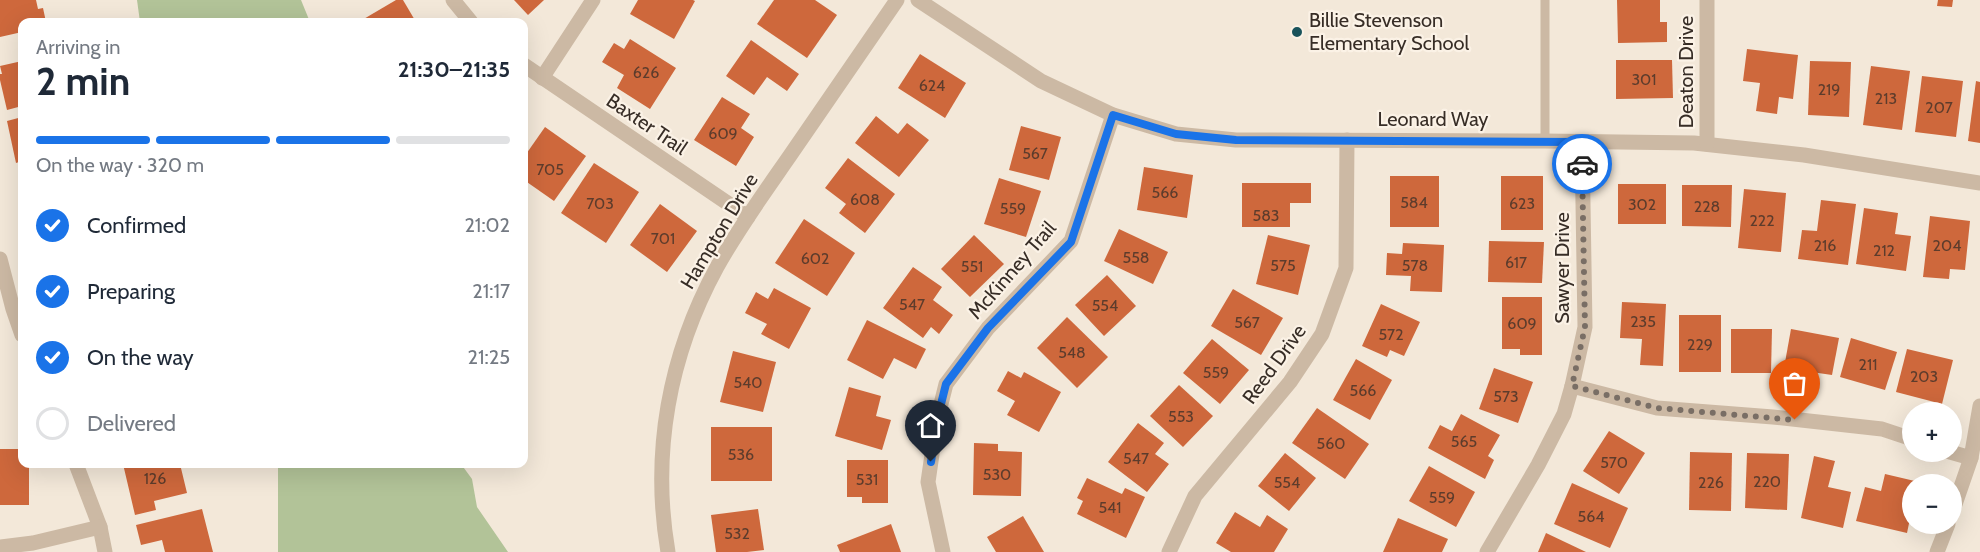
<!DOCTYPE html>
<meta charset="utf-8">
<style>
body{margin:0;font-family:Cabin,sans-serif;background:#f6f6f7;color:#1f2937;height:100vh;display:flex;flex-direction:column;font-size:22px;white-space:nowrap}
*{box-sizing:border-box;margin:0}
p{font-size:20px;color:#747a83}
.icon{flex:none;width:33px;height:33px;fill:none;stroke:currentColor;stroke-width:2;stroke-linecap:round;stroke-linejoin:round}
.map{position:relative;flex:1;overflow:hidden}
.drawer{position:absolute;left:18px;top:18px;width:510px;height:450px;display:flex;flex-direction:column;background:#fff;border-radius:12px;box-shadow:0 6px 24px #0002}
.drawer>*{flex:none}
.controls{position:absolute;left:1902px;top:402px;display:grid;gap:12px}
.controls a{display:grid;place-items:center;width:60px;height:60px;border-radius:50%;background:#fff;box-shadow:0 6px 24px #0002;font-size:30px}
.pin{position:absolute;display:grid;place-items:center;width:51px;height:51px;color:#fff;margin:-62px -26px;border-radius:50% 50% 50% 0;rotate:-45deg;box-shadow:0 0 6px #0007}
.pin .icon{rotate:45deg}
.courier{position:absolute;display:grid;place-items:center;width:60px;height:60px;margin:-30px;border:4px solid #1a73e8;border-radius:50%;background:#fff;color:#222;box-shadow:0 2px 8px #0007}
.headline em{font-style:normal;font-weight:700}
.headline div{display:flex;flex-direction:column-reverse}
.headline{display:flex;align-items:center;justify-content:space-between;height:102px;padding:0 18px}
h1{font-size:39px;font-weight:700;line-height:45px}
.bar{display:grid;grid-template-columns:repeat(4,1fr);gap:9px 6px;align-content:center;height:72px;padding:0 18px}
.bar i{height:8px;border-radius:4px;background:#e0e1e3}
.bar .active{background:#1a73e8}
.bar p{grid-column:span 4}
ol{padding:0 18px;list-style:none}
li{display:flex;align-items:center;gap:18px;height:66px}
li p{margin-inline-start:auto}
li .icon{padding:6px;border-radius:50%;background:#1a73e8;color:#fff;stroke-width:4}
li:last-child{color:#747a83}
li i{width:33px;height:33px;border:3px solid #e0e1e3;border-radius:50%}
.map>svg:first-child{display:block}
</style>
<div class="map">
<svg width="1980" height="552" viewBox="0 0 1980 552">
<rect width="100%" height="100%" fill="#f3e8d9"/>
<g fill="#b2c398">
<path d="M137,0H301L310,22H140Z"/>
<path d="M278,464H461L472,479L477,507L508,552H278Z"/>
</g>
<g fill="#ce683c">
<path d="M0,0H36L38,9L43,8L46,22H22V32L0,37Z"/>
<path d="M396,0H403L416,22H364L362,20Z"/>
<path d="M514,0H544L528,15Z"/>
<path d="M638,0H693L695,1L674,39L630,14Z"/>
<path d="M774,0H815L837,15L807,58L757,24Z"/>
<path d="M1617,0H1660V22H1667V42L1618,43Z"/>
<path d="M1938,0H1953L1952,7L1937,6Z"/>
<path d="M630,39L676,68L650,109L617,88L624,75L602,62L614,43L624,49Z"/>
<path d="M751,40L799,74L787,91L767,77L754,95L726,76Z"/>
<path d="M1747,49L1798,55L1793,99L1779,97L1777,114L1756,111L1760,83L1743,81Z"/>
<path d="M920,54L966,83L945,118L898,88Z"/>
<path d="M1616,60H1672L1673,98L1616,99Z"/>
<path d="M22,61V106L7,110L0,80V74H2L0,66Z"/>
<path d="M1810,61L1851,62L1849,117L1808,115Z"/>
<path d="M1871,66L1910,71L1902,130L1863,125Z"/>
<path d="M1922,76L1963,81L1956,137L1915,132Z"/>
<path d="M1976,81L1980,82V143L1968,141Z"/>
<path d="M722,97L750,114L741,128L754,137L736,166L694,140Z"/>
<path d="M876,116L898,134L907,123L929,140L899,177L855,143Z"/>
<path d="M22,117V161L16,163L7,121Z"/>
<path d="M1021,126L1061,137L1049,180L1009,170Z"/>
<path d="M545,127L586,156L554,201L524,180V157Z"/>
<path d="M848,158L895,194L865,233L839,213L846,204L825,188Z"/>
<path d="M594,163L639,192L606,243L561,213Z"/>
<path d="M1144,167L1193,175L1187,218L1137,210Z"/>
<rect x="1390" y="176" width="49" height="51"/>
<rect x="1501" y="176" width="42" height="54"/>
<path d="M999,178L1041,191L1026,237L984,224Z"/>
<path d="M1242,183H1311V203H1290V227H1242Z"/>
<rect x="1618" y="184" width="48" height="40"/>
<path d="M1682,185H1732L1731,227L1682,226Z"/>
<path d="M1744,189L1786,193L1781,252L1738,248Z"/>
<path d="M1821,200L1856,204L1848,265L1798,259L1802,230L1817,231Z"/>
<path d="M660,204L697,231L667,272L630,245Z"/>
<path d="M1864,208L1898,213L1895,234L1911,236L1906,271L1856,264Z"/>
<path d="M1930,216L1970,221L1965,270L1950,269L1949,279L1923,277Z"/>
<path d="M804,219L855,253L827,296L775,263Z"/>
<path d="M1119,229L1168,252L1153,284L1104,261Z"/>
<path d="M974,235L1004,264L970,297L941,269Z"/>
<path d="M1268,235L1310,245L1298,295L1256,284Z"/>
<path d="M1489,241L1544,242L1542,283L1488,282Z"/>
<path d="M1403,243L1444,245L1442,292L1410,291L1411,276L1386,275L1387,253L1402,254Z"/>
<path d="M913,267L942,287L933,300L953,315L939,334L931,327L923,338L883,308Z"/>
<path d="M1107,275L1136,306L1104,336L1075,305Z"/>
<path d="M774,288L811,308L789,349L761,334L767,324L745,313L756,292L768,299Z"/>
<path d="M1233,289L1283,318L1261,355L1211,326Z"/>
<path d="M1502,297H1542V355H1520V349H1502Z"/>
<path d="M1622,302L1666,304L1663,366L1640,365L1642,339L1620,338Z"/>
<path d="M1381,304L1420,322L1404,356L1390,350L1387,357L1362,346Z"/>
<rect x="1679" y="315" width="42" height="57"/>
<path d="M1067,317L1108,357L1077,388L1037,348Z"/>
<path d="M867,320L926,349L916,369L894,358L883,379L847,360Z"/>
<path d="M1731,329H1772L1771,373H1731Z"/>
<path d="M1791,329L1839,338L1832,375L1784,368Z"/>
<path d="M1851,338L1897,352L1885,390L1840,377Z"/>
<path d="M1212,339L1249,370L1220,404L1183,373Z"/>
<path d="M1907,349L1953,360L1942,404L1896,392Z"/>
<path d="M733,351L776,362L763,412L720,402Z"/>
<path d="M1356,359L1392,380L1370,420L1333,400Z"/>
<path d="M1494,368L1533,382L1518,423L1479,409Z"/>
<path d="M1008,371L1021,378L1024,372L1061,392L1039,432L1007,415L1015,401L997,391Z"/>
<path d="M1179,385L1213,416L1183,447L1150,416Z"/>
<path d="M849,387L881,396L876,416L891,420L882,450L835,436Z"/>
<path d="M1317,408L1369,444L1345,479L1292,443Z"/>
<path d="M1461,414L1500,435L1488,456L1494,460L1485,479L1428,448L1440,425L1452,431Z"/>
<path d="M1138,423L1164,443L1155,454L1169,464L1147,492L1108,462Z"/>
<rect x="711" y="427" width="61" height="54"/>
<path d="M1609,431L1645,453L1619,494L1583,471Z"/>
<path d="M974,443L998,444V451L1022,452L1021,496L973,495Z"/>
<path d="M0,449H22V464H29V505H0Z"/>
<path d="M1690,452L1732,453L1731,511L1689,510Z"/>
<path d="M1285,453L1316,478L1289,511L1258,486Z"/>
<path d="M1747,453L1789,454L1787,510L1745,508Z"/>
<path d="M1814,456L1835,461L1828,487L1851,492L1843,528L1801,518Z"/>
<path d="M847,460H888V503H862V497H847Z"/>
<path d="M123,464H180L187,493L154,501L156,510L135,515Z"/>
<path d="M1429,466L1475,492L1456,527L1409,501Z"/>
<path d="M1885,474L1919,482L1918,484H1912V509L1907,533L1856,521L1865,487L1881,491Z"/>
<path d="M1087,478L1122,494L1125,488L1145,497L1126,538L1077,514L1083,501L1077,498Z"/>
<path d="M1572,483L1628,508L1610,548L1554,524Z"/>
<path d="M202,509L213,552H165L162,540L141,545L136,525Z"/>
<path d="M758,509L764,550L747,552H716L711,515Z"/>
<path d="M1235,512L1260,527L1267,515L1288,529L1274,552H1231L1216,543Z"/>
<path d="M1023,516L1044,552H996L987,537Z"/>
<path d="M1398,518L1448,539L1442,552H1383Z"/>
<path d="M891,524L901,552H840L837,545Z"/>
<path d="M1546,533L1586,552H1538Z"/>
</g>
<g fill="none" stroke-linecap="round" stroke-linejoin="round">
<path stroke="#ccb9a4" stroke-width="9" d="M1545,141V0"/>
<g stroke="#ccb9a4" stroke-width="15">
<path d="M453,0L471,22"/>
<path d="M918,0L1041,81L1113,115L1176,134L1236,140L1545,141L1694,143L1804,155L1980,183"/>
<path d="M1707,0V144"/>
<path d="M524,65L748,217"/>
<path d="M542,78L593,0"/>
<path d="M0,259L13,309L22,335"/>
<path d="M1572,386L1657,408L1773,417L1882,429L1912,439"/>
<path d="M1950,452L1971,458"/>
<path d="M76,464L100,527L105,552"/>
<path d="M1952,513L1971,458L1980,406"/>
<path d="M0,547L33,543L100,527"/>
<path d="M668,552C651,453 669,355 717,267C738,229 764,193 789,157C825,105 861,52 897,0"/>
<path d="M943,552L928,482L937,420L946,384L988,328L1071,241L1113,115"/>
<path d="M1169,552L1195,496L1290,382L1322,334L1346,268L1347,140"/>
<path d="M1487,552L1538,465L1564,414L1572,386L1585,327L1582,142"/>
<path d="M1937,552L1948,524"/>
</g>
</g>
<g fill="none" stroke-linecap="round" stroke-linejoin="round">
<path stroke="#796e65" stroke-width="6" stroke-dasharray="0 10.8" d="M1582,164L1585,327L1572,386L1657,408L1795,420"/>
<path stroke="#1a73e8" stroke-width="8" d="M931,462L937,420L946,384L988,328L1071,242L1113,115L1176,134L1236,140L1582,142V164"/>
</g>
<circle fill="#19535b" stroke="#fbf2e6" stroke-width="2" cx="1297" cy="32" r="6"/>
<g text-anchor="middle" stroke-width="4.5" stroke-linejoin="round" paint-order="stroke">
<g font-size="16" fill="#5d3c2c">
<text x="646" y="78">626</text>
<text x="1644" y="85">301</text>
<text x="932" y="91">624</text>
<text x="1829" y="95">219</text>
<text x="1886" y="104">213</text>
<text x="1939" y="113">207</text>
<text x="723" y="139">609</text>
<text x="1035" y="159">567</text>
<text x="550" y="175">705</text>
<text x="1165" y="198">566</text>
<text x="865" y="205">608</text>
<text x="1414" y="208">584</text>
<text x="600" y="209">703</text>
<text x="1522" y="209">623</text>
<text x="1642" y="210">302</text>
<text x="1707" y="212">228</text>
<text x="1013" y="214">559</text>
<text x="1266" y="221">583</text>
<text x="1762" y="226">222</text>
<text x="663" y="244">701</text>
<text x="1825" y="251">216</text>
<text x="1947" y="251">204</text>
<text x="1884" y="256">212</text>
<text x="1136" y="263">558</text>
<text x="815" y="264">602</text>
<text x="1516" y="268">617</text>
<text x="1283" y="271">575</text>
<text x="1415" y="271">578</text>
<text x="972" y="272">551</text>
<text x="912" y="310">547</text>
<text x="1105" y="311">554</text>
<text x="1643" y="327">235</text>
<text x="1247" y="328">567</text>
<text x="1522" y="329">609</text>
<text x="1391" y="340">572</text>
<text x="1700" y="350">229</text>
<text x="1072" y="358">548</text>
<text x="1868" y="370">211</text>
<text x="1216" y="378">559</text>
<text x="1924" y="382">203</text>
<text x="748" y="388">540</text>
<text x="1363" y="396">566</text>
<text x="1506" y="402">573</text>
<text x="1181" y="422">553</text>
<text x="1464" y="447">565</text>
<text x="1331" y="449">560</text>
<text x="741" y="460">536</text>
<text x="1136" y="464">547</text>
<text x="1614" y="468">570</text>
<text x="997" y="480">530</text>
<text x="155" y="484">126</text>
<text x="867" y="485">531</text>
<text x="1767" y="487">220</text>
<text x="1287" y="488">554</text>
<text x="1711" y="488">226</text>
<text x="1442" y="503">559</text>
<text x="1110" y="513">541</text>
<text x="1591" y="522">564</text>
<text x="737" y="539">532</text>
</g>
<g font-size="20" fill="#372d26" stroke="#fbf2e6" text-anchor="start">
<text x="1309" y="27">Billie Stevenson<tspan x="1309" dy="23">Elementary School</tspan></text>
</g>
<g font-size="20" fill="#372d26" stroke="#fbf2e6">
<text transform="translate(1686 72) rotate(-90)" y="7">Deaton Drive</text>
<text x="1433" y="126">Leonard Way</text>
<text transform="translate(647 124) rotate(34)" y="7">Baxter Trail</text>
<text transform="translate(719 231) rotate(-59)" y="7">Hampton Drive</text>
<text transform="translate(1562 268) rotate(-90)" y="7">Sawyer Drive</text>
<text transform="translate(1012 270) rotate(-49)" y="7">McKinney Trail</text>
<text transform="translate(1274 364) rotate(-54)" y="7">Reed Drive</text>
</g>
</g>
</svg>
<div class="controls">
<a>+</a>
<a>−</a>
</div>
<div class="pin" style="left:1795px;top:420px;background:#ea580c"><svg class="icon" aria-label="bag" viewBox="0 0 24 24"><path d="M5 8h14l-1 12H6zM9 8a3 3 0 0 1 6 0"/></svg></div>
<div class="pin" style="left:931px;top:462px;background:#1f2937"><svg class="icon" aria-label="home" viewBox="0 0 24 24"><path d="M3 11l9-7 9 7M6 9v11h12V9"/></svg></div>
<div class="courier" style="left:1582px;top:164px"><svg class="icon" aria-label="car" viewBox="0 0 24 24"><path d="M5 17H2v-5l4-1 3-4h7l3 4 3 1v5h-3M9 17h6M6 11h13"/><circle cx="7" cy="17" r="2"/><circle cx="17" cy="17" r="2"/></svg></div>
<section class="drawer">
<div class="headline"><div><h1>2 min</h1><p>Arriving in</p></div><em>21:30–21:35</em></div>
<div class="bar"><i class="active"></i><i class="active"></i><i class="active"></i><i></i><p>On the way · 320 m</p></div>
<ol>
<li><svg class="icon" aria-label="check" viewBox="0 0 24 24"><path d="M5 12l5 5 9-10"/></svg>Confirmed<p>21:02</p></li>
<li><svg class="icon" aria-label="check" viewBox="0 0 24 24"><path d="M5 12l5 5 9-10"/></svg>Preparing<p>21:17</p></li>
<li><svg class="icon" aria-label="check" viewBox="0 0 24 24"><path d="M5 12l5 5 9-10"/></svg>On the way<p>21:25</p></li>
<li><i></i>Delivered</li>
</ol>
</section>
</div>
